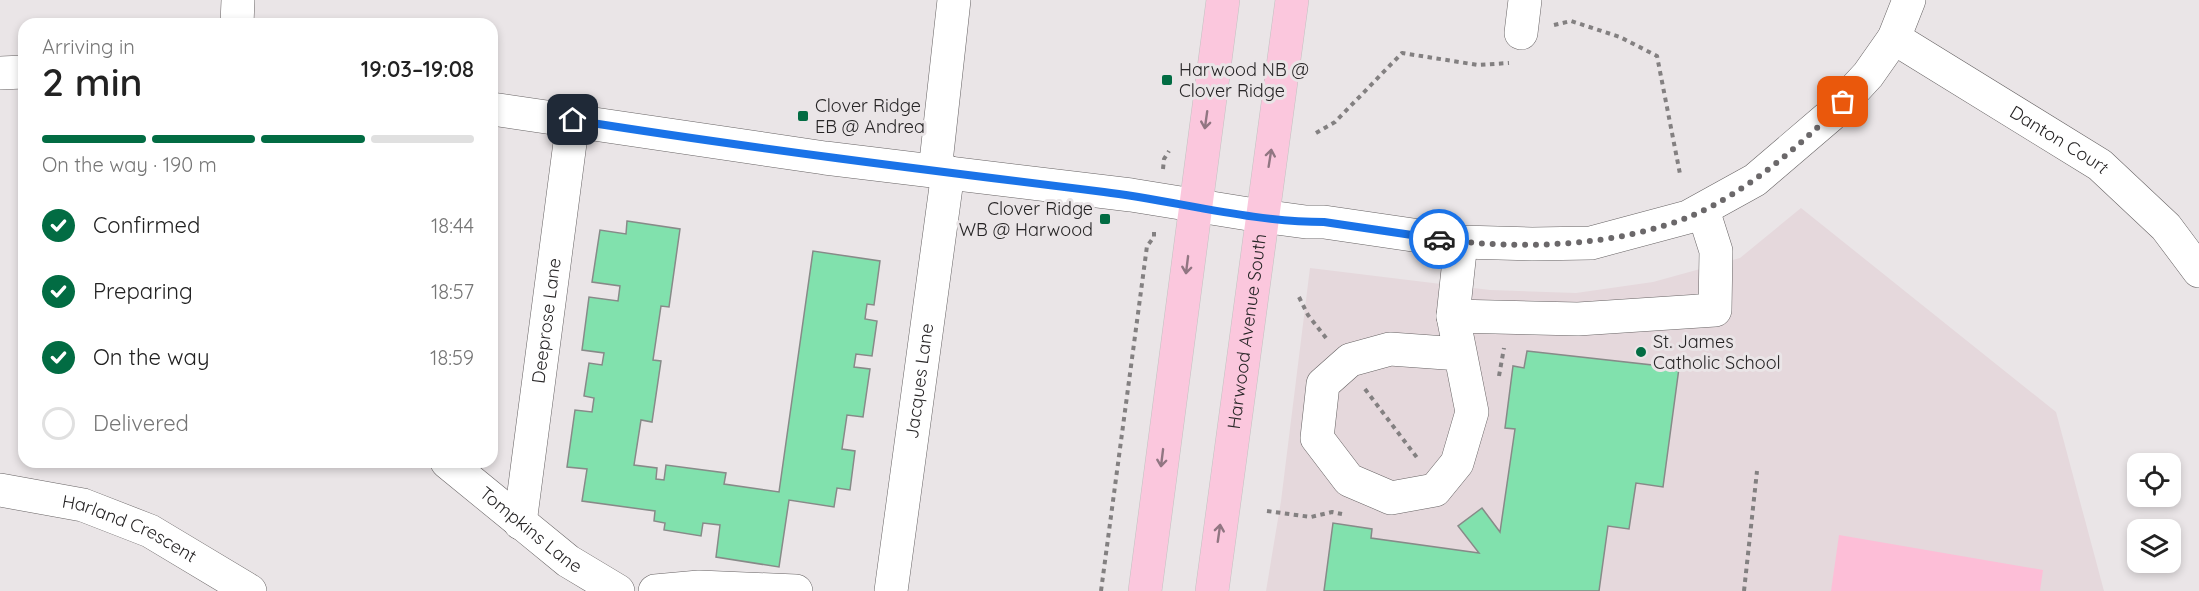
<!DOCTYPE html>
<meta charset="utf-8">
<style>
body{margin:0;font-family:Quicksand,sans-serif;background:#f6f6f6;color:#222;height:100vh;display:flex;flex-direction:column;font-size:22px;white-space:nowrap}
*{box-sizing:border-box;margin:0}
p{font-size:20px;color:#767676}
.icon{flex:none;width:33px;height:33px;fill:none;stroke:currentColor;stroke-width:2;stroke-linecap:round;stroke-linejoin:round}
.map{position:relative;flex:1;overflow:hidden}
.panel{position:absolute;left:18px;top:18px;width:480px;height:450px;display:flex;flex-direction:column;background:#fff;border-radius:18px;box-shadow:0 3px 9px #0003}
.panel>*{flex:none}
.buttons{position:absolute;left:2127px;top:453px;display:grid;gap:12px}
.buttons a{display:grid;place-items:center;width:54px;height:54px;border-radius:12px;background:#fff;box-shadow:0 3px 9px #0003;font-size:30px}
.pin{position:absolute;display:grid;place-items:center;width:51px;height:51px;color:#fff;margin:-26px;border-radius:12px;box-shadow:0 3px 9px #0006}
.courier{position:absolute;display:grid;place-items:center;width:60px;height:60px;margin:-30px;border:4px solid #1a73e8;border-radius:50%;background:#fff;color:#222;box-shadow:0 2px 8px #0007}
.head em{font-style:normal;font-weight:600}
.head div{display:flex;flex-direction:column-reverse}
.head{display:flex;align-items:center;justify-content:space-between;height:102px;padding:0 24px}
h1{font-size:39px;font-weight:600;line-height:45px}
.bar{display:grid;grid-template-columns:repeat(4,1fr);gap:9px 6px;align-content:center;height:72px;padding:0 24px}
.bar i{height:8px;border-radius:4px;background:#e0e0e0}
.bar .current{background:#026c43}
.bar p{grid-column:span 4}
ol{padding:0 24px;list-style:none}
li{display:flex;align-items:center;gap:18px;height:66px}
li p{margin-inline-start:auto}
li .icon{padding:6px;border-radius:50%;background:#026c43;color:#fff;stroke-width:4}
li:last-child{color:#767676}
li i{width:33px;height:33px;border:3px solid #e0e0e0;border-radius:50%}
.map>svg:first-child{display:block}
</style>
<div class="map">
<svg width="2199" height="591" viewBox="0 0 2199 591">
<rect width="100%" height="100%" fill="#eae5e7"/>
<path fill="#e5d8dc" d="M1801,208L2056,412L2104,591H1266L1281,501L1310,268L1490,290L1576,293L1653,282L1740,258Z"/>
<path fill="#fdbed7" d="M1839,535L2043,570L2040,591H1831Z"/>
<g fill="#81e1ad" stroke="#878a88" stroke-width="1.5">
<path d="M627,221L680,229L669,307L661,306L653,360L661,361L652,422L641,420L634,465L657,468L656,479L664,480L666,465L726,473L724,484L779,492L813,251L880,261L874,305L867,304L865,319L877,321L872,356L856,354L854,367L870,369L863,417L847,415L842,449L855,451L850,490L837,488L834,507L789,500L779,567L716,557L720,525L703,523L701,536L664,530L665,523L654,521L655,511L582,501L587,469L567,467L575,410L592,412L594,398L584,396L589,363L602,365L604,353L582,350L589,297L618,301L620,286L592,282L600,230L626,234Z"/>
<path d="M1527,351L1679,368L1663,487L1636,483L1629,529L1608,526L1599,591H1324L1333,523L1372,529L1371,538L1479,553L1458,526L1482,508L1500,532L1515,429L1505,428L1513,366L1524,368Z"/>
</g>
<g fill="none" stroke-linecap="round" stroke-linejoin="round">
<g stroke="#676364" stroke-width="34">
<g id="minor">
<path d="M237,24L238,0"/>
<path d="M1521,33L1525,0"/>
<path id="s1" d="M1894,38L2100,165L2166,227L2199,271"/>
<path d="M0,73L24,72"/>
<path d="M492,109L825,158L1131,195L1261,216L1306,222H1324L1461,242L1532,244L1591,243L1688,217L1755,180L1831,115L1868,75L1894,38L1909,0"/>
<path d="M935,171L954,0"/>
<path d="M1453,316L1578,319L1715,310L1716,251L1703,210"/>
<path d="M1460,354L1390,349L1350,360L1323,384L1317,438L1349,480L1391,498L1435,490L1457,463L1472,412L1453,316L1461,242"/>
<path id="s2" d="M447,462L568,561L618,591"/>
<path id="s3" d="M0,490L83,505L150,531L250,591"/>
<path id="s4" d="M520,523L573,120"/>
<path d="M655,591L699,587L796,591"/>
<path id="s5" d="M891,591L948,172"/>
</g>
</g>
<g stroke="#c3c2c2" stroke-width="34">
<g id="major">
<path d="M1145,591L1223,0"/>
<path id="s6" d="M1212,591L1292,0"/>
</g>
</g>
<g stroke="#838081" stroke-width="4" stroke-dasharray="4.5 4.5" stroke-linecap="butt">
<path d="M1554,25L1571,21L1620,37L1657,56L1680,174"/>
<path d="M1316,133L1335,122L1402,53L1478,65L1509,63"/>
<path d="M1163,169L1164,159L1169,151"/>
<path d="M1299,297L1308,315L1326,338"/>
<path d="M1499,376L1504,348"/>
<path d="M1365,389L1418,459"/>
<path d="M1267,511L1311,517L1332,512L1342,514"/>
<path d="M1101,591L1147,246L1154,237V230"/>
<path d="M1744,591L1757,471"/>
</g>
<use href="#minor" stroke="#fff" stroke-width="33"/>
<use href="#major" stroke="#fbc7dd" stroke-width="33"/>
</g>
<defs><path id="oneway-shaft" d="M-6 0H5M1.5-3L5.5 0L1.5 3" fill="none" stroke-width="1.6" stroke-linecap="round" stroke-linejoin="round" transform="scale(1.5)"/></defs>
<g stroke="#917682">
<use href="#oneway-shaft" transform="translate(1206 120) rotate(98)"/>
<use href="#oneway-shaft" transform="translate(1270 158) rotate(-81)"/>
<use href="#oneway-shaft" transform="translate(1187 265) rotate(97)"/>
<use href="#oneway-shaft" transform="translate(1162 458) rotate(97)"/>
<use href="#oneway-shaft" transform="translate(1219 533) rotate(-82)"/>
</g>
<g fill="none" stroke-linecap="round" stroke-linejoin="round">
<path stroke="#6b686a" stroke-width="6" stroke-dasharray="0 10.8" d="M1439,239C1518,250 1617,247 1691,216C1744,194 1803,144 1843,102"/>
<path stroke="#1a73e8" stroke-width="8" d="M573,120C749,148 926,170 1104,192C1177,201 1250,222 1324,222L1439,239"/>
</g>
<g fill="#026c43" stroke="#eae5e7" stroke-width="2">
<rect x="1161" y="74" width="12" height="12" rx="3"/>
<rect x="797" y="110" width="12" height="12" rx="3"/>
<rect x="1099" y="213" width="12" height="12" rx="3"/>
<circle cx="1641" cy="352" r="6"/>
</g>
<g text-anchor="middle" stroke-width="6" stroke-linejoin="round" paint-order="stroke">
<g font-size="18" fill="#272526" stroke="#eae5e7" text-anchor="start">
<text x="1179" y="76">Harwood NB @<tspan x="1179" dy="21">Clover Ridge</tspan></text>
<text x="815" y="112">Clover Ridge<tspan x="815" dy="21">EB @ Andrea</tspan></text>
<text x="1093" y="215" text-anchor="end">Clover Ridge<tspan x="1093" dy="21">WB @ Harwood</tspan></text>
<text x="1653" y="348">St. James<tspan x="1653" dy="21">Catholic School</tspan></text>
</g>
<g font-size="18" fill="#272526" stroke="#eae5e7">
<text dy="6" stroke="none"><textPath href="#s1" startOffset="194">Danton Court</textPath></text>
<text dy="6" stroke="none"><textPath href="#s4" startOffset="204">Deeprose Lane</textPath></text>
<text dy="6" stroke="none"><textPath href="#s6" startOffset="262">Harwood Avenue South</textPath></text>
<text dy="6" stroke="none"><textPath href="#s5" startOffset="212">Jacques Lane</textPath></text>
<text dy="6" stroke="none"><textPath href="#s2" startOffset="108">Tompkins Lane</textPath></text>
<text dy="6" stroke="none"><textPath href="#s3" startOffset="136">Harland Crescent</textPath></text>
</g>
</g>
</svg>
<div class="buttons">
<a><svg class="icon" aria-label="locate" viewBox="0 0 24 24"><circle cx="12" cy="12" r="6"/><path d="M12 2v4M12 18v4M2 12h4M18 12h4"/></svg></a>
<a><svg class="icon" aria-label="layers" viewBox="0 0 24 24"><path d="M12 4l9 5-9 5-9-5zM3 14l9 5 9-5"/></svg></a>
</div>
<div class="pin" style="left:1843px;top:102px;background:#ea580c"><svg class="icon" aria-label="bag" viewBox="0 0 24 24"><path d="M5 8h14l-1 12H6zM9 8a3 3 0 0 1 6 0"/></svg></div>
<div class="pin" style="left:573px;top:120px;background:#1f2937"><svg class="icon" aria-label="home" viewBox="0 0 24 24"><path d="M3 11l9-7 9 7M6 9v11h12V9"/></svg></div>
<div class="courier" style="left:1439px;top:239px"><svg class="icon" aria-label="car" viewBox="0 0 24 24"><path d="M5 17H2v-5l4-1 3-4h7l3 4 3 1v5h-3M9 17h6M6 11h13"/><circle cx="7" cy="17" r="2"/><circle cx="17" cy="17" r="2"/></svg></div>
<section class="panel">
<div class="head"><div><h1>2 min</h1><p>Arriving in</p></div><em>19:03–19:08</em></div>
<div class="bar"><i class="current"></i><i class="current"></i><i class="current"></i><i></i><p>On the way · 190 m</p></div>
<ol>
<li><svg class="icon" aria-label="check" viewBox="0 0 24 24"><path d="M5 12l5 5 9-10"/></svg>Confirmed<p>18:44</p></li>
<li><svg class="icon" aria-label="check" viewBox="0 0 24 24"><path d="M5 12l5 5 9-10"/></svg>Preparing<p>18:57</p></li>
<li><svg class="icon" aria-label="check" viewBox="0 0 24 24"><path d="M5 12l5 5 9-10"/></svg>On the way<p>18:59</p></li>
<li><i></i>Delivered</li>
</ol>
</section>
</div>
